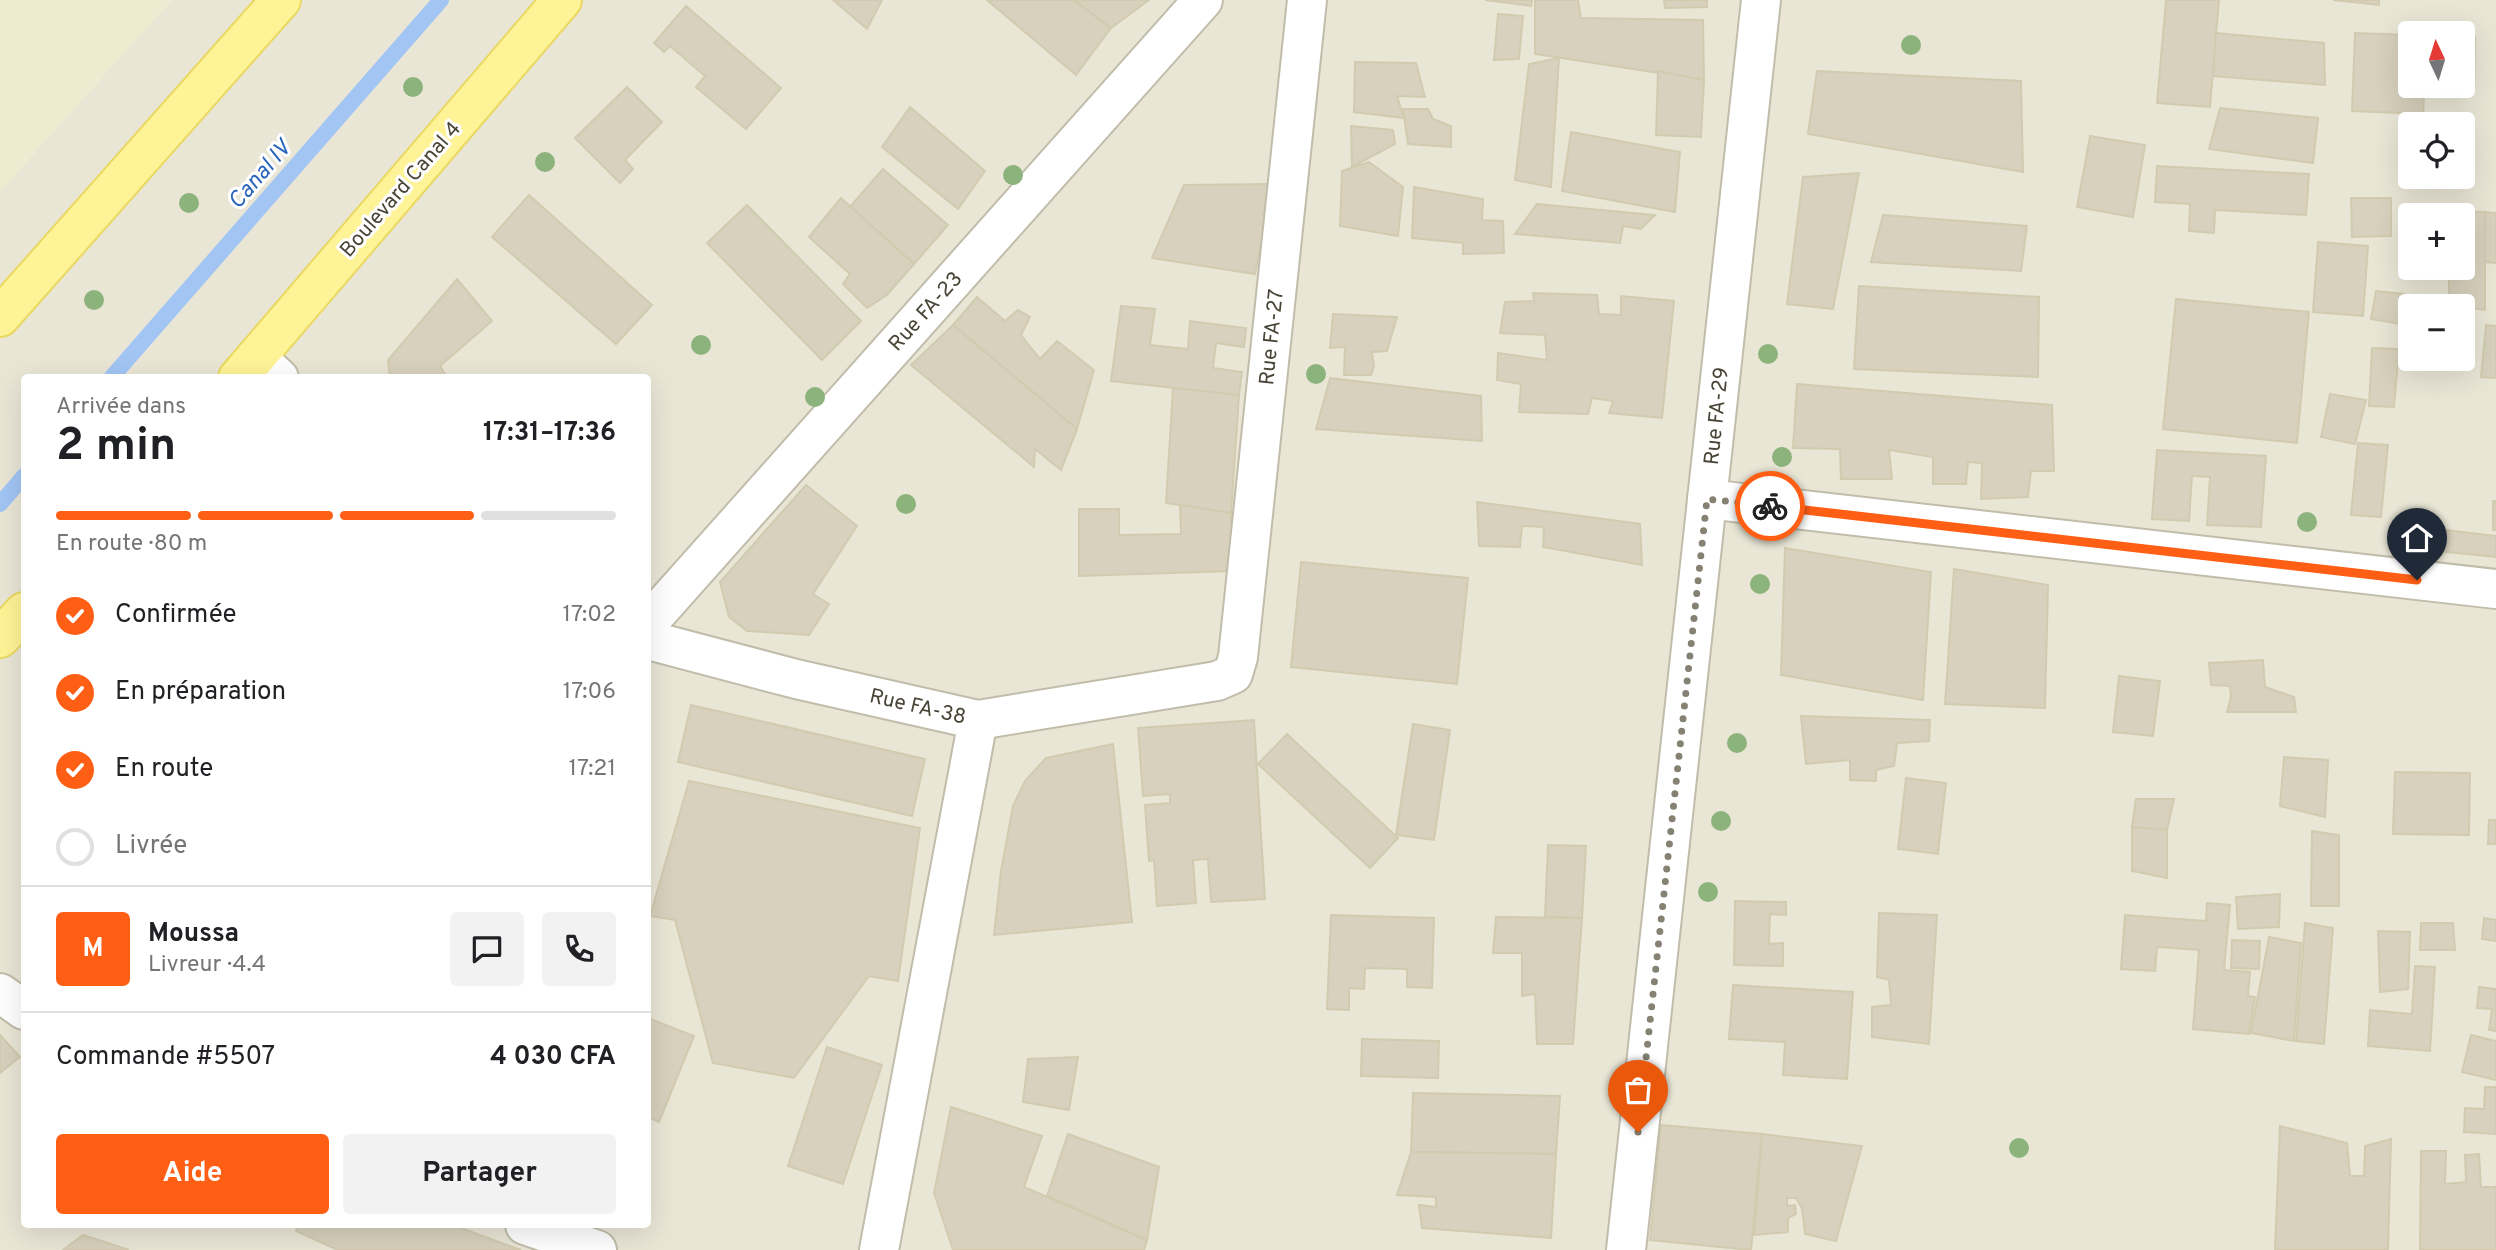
<!DOCTYPE html>
<html lang="fr">
<meta charset="utf-8">
<style>
body{margin:0;font-family:Overpass,sans-serif;background:#f2f2f2;color:#202124;height:100vh;display:flex;flex-direction:column;font-size:26px;white-space:nowrap}
*{box-sizing:border-box;margin:0}
p{font-size:23px;color:#757577}
.icon{flex:none;width:38px;height:38px;fill:none;stroke:currentColor;stroke-width:2;stroke-linecap:round;stroke-linejoin:round}
.map{position:relative;flex:1;overflow:hidden}
.drawer{position:absolute;left:21px;top:374px;width:630px;height:854px;display:flex;flex-direction:column;background:#fff;border-radius:7px;box-shadow:0 7px 28px #0002}
.drawer>*{flex:none}
.needle{width:46px;rotate:356deg}
.buttons{position:absolute;left:2398px;top:21px;display:grid;gap:14px}
.buttons a{display:grid;place-items:center;width:77px;height:77px;border-radius:7px;background:#fff;box-shadow:0 7px 28px #0002;font-size:35px}
.pin{position:absolute;display:grid;place-items:center;width:60px;height:60px;color:#fff;margin:-72px -30px;border-radius:50% 50% 50% 0;rotate:-45deg;box-shadow:0 0 7px #0007}
.pin .icon{rotate:45deg}
.courier{position:absolute;display:grid;place-items:center;width:70px;height:70px;margin:-35px;border:5px solid #ff5f15;border-radius:50%;background:#fff;color:#222;box-shadow:0 2px 9px #0007}
.headline em{font-style:normal;font-weight:700}
.headline div{display:flex;flex-direction:column-reverse}
.headline{display:flex;align-items:center;justify-content:space-between;height:119px;padding:0 35px}
h1{font-size:46px;font-weight:700;line-height:52px}
.bar{display:grid;grid-template-columns:repeat(4,1fr);gap:10px 7px;align-content:center;height:84px;padding:0 35px}
.bar i{height:9px;border-radius:5px;background:#e0e0e0}
.bar .on{background:#ff5f15}
.bar p{grid-column:span 4}
.line{display:flex;align-items:center;gap:18px;padding:0 35px;border-top:2px solid #e0e0e0}
.line div{flex:1}
.round{display:grid;place-items:center;flex:none;width:74px;height:74px;border-radius:7px;background:#f2f2f2}
ol{padding:0 35px;list-style:none}
li{display:flex;align-items:center;gap:21px;height:77px}
li p{margin-inline-start:auto}
li .icon{padding:7px;border-radius:50%;background:#ff5f15;color:#fff;stroke-width:4}
li:last-child{color:#757577}
li i{width:38px;height:38px;border:4px solid #e0e0e0;border-radius:50%}
.action{display:flex;gap:14px;margin-top:auto;padding:14px 35px}
.action a{flex:1;height:80px;border-radius:7px;background:#ff5f15;color:#fff;font-size:28px;font-weight:700;line-height:80px;text-align:center}
.action a+a{background:#f2f2f2;color:#202124}
.map>svg:first-child{display:block}
</style>
<div class="map">
<svg width="2496" height="1250" viewBox="0 0 2496 1250">
<rect width="100%" height="100%" fill="#f5f3e8"/>
<path fill="#e9e6d6" fill-rule="evenodd" d="M0,0H2496V1250H0ZM2410,33H2462V86H2410ZM2410,124H2462V177H2410ZM2410,215H2462V268H2410ZM2410,306H2462V359H2410ZM24,378H648V1225H24Z"/>
<path fill="#efebd1" d="M0,0H172L0,192Z"/>
<g fill="none" stroke-linecap="round" stroke-linejoin="round">
<g stroke="#a2c5f4" stroke-width="16">
<path d="M111,378L441,0"/>
<path d="M0,504L24,476"/>
</g>
</g>
<g fill="#d7d1bd" stroke="#d2cbb0" stroke-width="2">
<path d="M833,0H882L867,29Z"/>
<path d="M987,0H1074L1111,28L1076,75Z"/>
<path d="M1074,0H1149L1111,28Z"/>
<path d="M1485,0H1532L1531,6Z"/>
<path d="M1535,0H1578L1581,18L1703,20L1704,80L1535,54Z"/>
<path d="M1664,0H1707V7L1665,8Z"/>
<path d="M2166,0H2219L2210,107L2157,103Z"/>
<path d="M2333,0H2379V5Z"/>
<path d="M686,6L781,88L746,129L696,87L705,76L670,46L664,52L654,43Z"/>
<path d="M1498,14L1523,16L1519,59L1494,60Z"/>
<path d="M2216,33L2324,43L2325,85L2213,76Z"/>
<path d="M2355,33L2410,35V86H2462V36L2475,37L2474,92L2424,90L2423,124H2410V130H2402V113L2352,111Z"/>
<path d="M1559,58L1551,187L1515,180L1529,64Z"/>
<path d="M1355,62L1416,63L1425,97L1397,96L1404,118L1354,112Z"/>
<path d="M1658,71L1704,80L1701,137L1656,135Z"/>
<path d="M1817,71L2021,81L2023,172L1808,134Z"/>
<path d="M627,87L662,122L625,160L633,169L620,183L575,138Z"/>
<path d="M910,107L985,171L958,209L882,147Z"/>
<path d="M2220,108L2318,118L2313,163L2209,149Z"/>
<path d="M1403,109H1428L1433,119L1451,126V147L1408,144Z"/>
<path d="M1351,126L1393,130L1395,144L1352,167Z"/>
<path d="M1571,132L1680,152L1675,212L1562,191Z"/>
<path d="M2090,136L2145,145L2133,217L2077,207Z"/>
<path d="M1369,162L1403,187L1398,236L1340,226L1342,171Z"/>
<path d="M2157,166L2309,174L2306,215L2215,210L2214,233L2189,231L2190,204L2155,202Z"/>
<path d="M883,169L948,225L914,264L849,208Z"/>
<path d="M1859,173L1833,309L1787,304L1803,177Z"/>
<path d="M1273,184L1255,274L1152,258L1184,185Z"/>
<path d="M1414,187L1483,199L1482,220L1503,221L1504,253L1463,254V243L1412,238Z"/>
<path d="M529,195L652,305L616,344L492,237Z"/>
<path d="M841,198L914,264L887,295L867,308L843,284L850,274L809,237Z"/>
<path d="M2351,198H2391V236L2352,237Z"/>
<path d="M1537,204L1655,215L1641,229L1623,226L1620,243L1515,234Z"/>
<path d="M747,205L861,321L822,360L707,243Z"/>
<path d="M2455,211L2485,212V310L2449,306V278H2416V268H2462V215H2455Z"/>
<path d="M2485,212L2496,213V263L2485,262Z"/>
<path d="M1883,215L2027,226L2021,271L1871,262Z"/>
<path d="M2318,242L2368,246L2363,316L2313,312Z"/>
<path d="M457,279L492,321L440,366L447,378H390L388,360Z"/>
<path d="M1859,286L2039,297L2038,377L1854,369Z"/>
<path d="M2376,291L2404,294L2400,324L2371,319Z"/>
<path d="M1533,293L1597,295L1599,314L1621,315V296L1674,301L1662,418L1609,413L1613,401L1592,398L1588,414L1519,412L1521,384L1497,380L1498,353L1547,360L1545,335L1500,333L1505,302L1534,301Z"/>
<path d="M977,297L1005,321L1018,310L1030,317L1021,335L1040,359L1057,341L1094,370L1077,429L953,325Z"/>
<path d="M2176,299L2309,312L2297,443L2163,429Z"/>
<path d="M1121,306L1155,309L1150,345L1188,349L1190,321L1246,328L1244,347L1216,343L1213,368L1242,372L1239,395L1111,381Z"/>
<path d="M1333,314L1397,317L1387,351L1372,352L1374,366L1371,375H1344L1345,347L1330,348Z"/>
<path d="M953,325L1077,429L1061,470L1035,449L1034,467L911,365Z"/>
<path d="M2486,325L2496,326V378L2481,377Z"/>
<path d="M2372,348L2399,349L2394,407L2369,406Z"/>
<path d="M1330,378L1481,396L1482,441L1316,429Z"/>
<path d="M1797,384L2052,405L2054,471H2031L2028,497L1981,499L1982,463L1968,462L1966,484H1933V457L1889,450L1892,479H1841L1840,449L1793,448Z"/>
<path d="M1173,388L1239,395L1231,513L1166,503Z"/>
<path d="M2330,394L2366,400L2355,444L2321,437Z"/>
<path d="M2358,443L2388,445L2381,517L2351,515Z"/>
<path d="M2157,450L2266,456L2261,527L2207,525L2210,477L2192,476L2189,521L2152,519Z"/>
<path d="M806,485L857,526L813,594L829,604L809,635L747,631L729,617L720,582Z"/>
<rect x="2493" y="501" width="3" height="29"/>
<path d="M1477,502L1640,524L1642,565L1543,547L1544,527L1522,526L1520,547L1479,546Z"/>
<path d="M1180,505L1231,513L1232,571L1079,576V509H1119V535L1181,534Z"/>
<path d="M2420,527L2496,536V557L2418,549Z"/>
<path d="M1785,548L1931,572L1923,700L1781,675Z"/>
<path d="M1301,562L1468,578L1457,684L1291,667Z"/>
<path d="M1954,569L2048,585L2045,708L1945,704Z"/>
<path d="M2263,660L2265,687L2294,697L2296,712H2227L2231,697L2230,686L2211,685L2209,663Z"/>
<path d="M2119,676L2160,681L2153,736L2113,732Z"/>
<path d="M691,705L925,759L912,816L678,762Z"/>
<path d="M1801,716L1930,720L1929,741L1897,743L1894,766L1876,770V781L1850,780V760L1806,764Z"/>
<path d="M1254,720L1265,899L1211,902L1208,859L1193,860L1196,903L1157,906L1154,860L1149,861L1145,805L1170,803V794L1143,796L1138,728Z"/>
<path d="M1413,724L1450,730L1434,840L1396,835Z"/>
<path d="M1287,734L1398,838L1370,868L1258,764Z"/>
<path d="M1113,744L1132,922L994,935L1001,871L1013,806L1025,781L1046,758Z"/>
<path d="M2284,757L2328,760L2325,817L2280,806Z"/>
<path d="M2395,772L2470,773L2469,835L2393,834Z"/>
<path d="M1906,778L1946,783L1938,854L1898,849Z"/>
<path d="M689,781L920,828L898,981L869,976L794,1078L713,1063L675,920L650,916Z"/>
<path d="M2136,799H2174L2167,830L2132,827Z"/>
<path d="M2489,820H2496V844H2488Z"/>
<path d="M2132,827L2167,830V878L2132,871Z"/>
<path d="M2312,831L2339,835V906H2311Z"/>
<path d="M1548,845L1586,846L1582,918L1545,917Z"/>
<path d="M2280,894L2279,927L2238,929L2236,897Z"/>
<path d="M1735,901L1786,902V915L1770,914L1769,944L1783,943V966L1734,965Z"/>
<path d="M2207,903L2230,905L2224,970L2250,972L2248,996L2255,997L2249,1034L2193,1029L2199,950L2157,947L2155,971L2121,969L2125,915L2206,921Z"/>
<path d="M1879,913L1937,915L1929,1044L1872,1037V1007L1891,1005L1889,980L1877,977Z"/>
<path d="M1331,915L1434,918L1432,988L1407,987V969L1365,968L1364,989L1349,988V1010L1327,1009Z"/>
<path d="M1496,917L1582,918L1573,1044H1537L1535,994L1522,996V953H1493Z"/>
<path d="M2484,918L2496,920V941L2482,939Z"/>
<path d="M2305,923L2333,928L2324,1044L2296,1041Z"/>
<path d="M2421,923H2453L2455,950H2420Z"/>
<path d="M2378,931L2410,932L2408,989L2380,992Z"/>
<path d="M2269,937L2301,943L2294,1041L2251,1033Z"/>
<path d="M2232,940L2260,941L2259,969L2231,968Z"/>
<path d="M2415,966L2435,967L2430,1051L2368,1046L2370,1010L2412,1014Z"/>
<path d="M1733,985L1853,992L1847,1079L1783,1075L1785,1042L1729,1039Z"/>
<path d="M2479,987L2496,989V1031L2489,1030L2492,1009L2477,1008Z"/>
<path d="M648,1018L694,1036L659,1122L648,1117Z"/>
<path d="M0,1035L20,1057L0,1073Z"/>
<path d="M2471,1035L2496,1041V1080L2462,1072Z"/>
<path d="M1362,1039L1439,1041L1438,1078L1361,1076Z"/>
<path d="M827,1047L882,1065L843,1184L788,1166Z"/>
<path d="M1078,1057L1069,1110L1023,1102L1028,1059Z"/>
<path d="M2485,1087H2496V1134L2464,1132L2465,1108L2484,1109Z"/>
<path d="M1413,1093L1560,1096L1556,1154L1411,1152Z"/>
<path d="M951,1107L1042,1136L1024,1187L1147,1240L1144,1250H953L934,1193Z"/>
<path d="M1661,1125L1762,1134L1751,1250L1650,1240Z"/>
<path d="M2280,1126L2347,1143L2350,1176H2364L2365,1146L2391,1139L2388,1250H2275Z"/>
<path d="M1068,1134L1159,1167L1147,1240L1047,1196Z"/>
<path d="M1762,1134L1862,1146L1836,1241L1805,1234L1802,1208L1796,1198H1787V1206L1795,1205L1796,1214L1788,1218V1232L1754,1235Z"/>
<path d="M2421,1151H2446L2445,1184L2466,1182L2465,1155L2479,1154L2481,1187H2496V1250H2420Z"/>
<path d="M1411,1152L1556,1154L1551,1238L1422,1228L1419,1205L1436,1207V1197L1397,1195Z"/>
<path d="M298,1225H453L521,1250H338L296,1231Z"/>
<path d="M83,1235L129,1250H63Z"/>
</g>
<g fill="none" stroke-linecap="round" stroke-linejoin="round">
<g stroke="#c1bdaa" stroke-width="42">
<g id="minor">
<path d="M256,357L279,378"/>
<path d="M1707,499L2496,589"/>
<path d="M648,623L1203,0"/>
<path d="M648,640L796,679L978,720L1217,681L1233,674L1238,657L1307,0"/>
<path d="M0,993L24,1010"/>
<path d="M525,1225L597,1250"/>
<path d="M879,1250L978,720"/>
<path d="M1626,1250L1761,0"/>
</g>
</g>
<g stroke="#ead861" stroke-width="42">
<g id="major">
<path d="M0,317L281,0"/>
<path d="M238,378L562,0"/>
<path d="M0,638L24,612"/>
</g>
</g>
<use href="#minor" stroke="#fff" stroke-width="38"/>
<use href="#major" stroke="#fff397" stroke-width="38"/>
</g>
<g fill="#8db37d">
<circle cx="1911" cy="45" r="10"/>
<circle cx="413" cy="87" r="10"/>
<circle cx="545" cy="162" r="10"/>
<circle cx="1013" cy="175" r="10"/>
<circle cx="189" cy="203" r="10"/>
<circle cx="94" cy="300" r="10"/>
<circle cx="701" cy="345" r="10"/>
<circle cx="1768" cy="354" r="10"/>
<circle cx="1316" cy="374" r="10"/>
<circle cx="815" cy="397" r="10"/>
<circle cx="1782" cy="457" r="10"/>
<circle cx="906" cy="504" r="10"/>
<circle cx="2307" cy="522" r="10"/>
<circle cx="1760" cy="584" r="10"/>
<circle cx="1737" cy="743" r="10"/>
<circle cx="1721" cy="821" r="10"/>
<circle cx="1708" cy="892" r="10"/>
<circle cx="2019" cy="1148" r="10"/>
</g>
<g fill="none" stroke-linecap="round" stroke-linejoin="round">
<path stroke="#858274" stroke-width="7" stroke-dasharray="0 12.6" d="M1638,1132L1707,499L1770,506"/>
<path stroke="#ff5f15" stroke-width="9" d="M1770,506L2417,580"/>
</g>
<g text-anchor="middle" stroke-width="6" stroke-linejoin="round" paint-order="stroke">
<g font-size="21" fill="#494536" stroke="#fff">
<text transform="translate(400 189) rotate(-49)" y="7">Boulevard Canal 4</text>
<text transform="translate(925 311) rotate(-48)" y="7">Rue FA-23</text>
<text transform="translate(1271 337) rotate(-84)" y="7">Rue FA-27</text>
<text transform="translate(1716 416) rotate(-84)" y="7">Rue FA-29</text>
<text transform="translate(918 706) rotate(13)" y="7">Rue FA-38</text>
</g>
<g font-size="23" font-style="italic" fill="#2965bb" stroke="#fff">
<text transform="translate(259 174) rotate(-49)" y="8">Canal IV</text>
</g>
</g>
</svg>
<div class="buttons">
<a><svg class="needle" viewBox="-14 -14 28 28"><path d="M0-13l5 13h-10z" fill="#e53935"/><path d="M0 13l5-13h-10z" fill="#757577"/></svg></a>
<a><svg class="icon" aria-label="locate" viewBox="0 0 24 24"><circle cx="12" cy="12" r="6"/><path d="M12 2v4M12 18v4M2 12h4M18 12h4"/></svg></a>
<a>+</a>
<a>−</a>
</div>
<div class="pin" style="left:1638px;top:1132px;background:#ea580c"><svg class="icon" aria-label="bag" viewBox="0 0 24 24"><path d="M5 8h14l-1 12H6zM9 8a3 3 0 0 1 6 0"/></svg></div>
<div class="pin" style="left:2417px;top:580px;background:#1f2937"><svg class="icon" aria-label="home" viewBox="0 0 24 24"><path d="M3 11l9-7 9 7M6 9v11h12V9"/></svg></div>
<div class="courier" style="left:1770px;top:506px"><svg class="icon" aria-label="bike" viewBox="0 0 24 24"><circle cx="6" cy="16" r="4"/><circle cx="18" cy="16" r="4"/><path d="M6 16l4-8h5l3 8M10 8l3 8H6M13 5h3"/></svg></div>
<section class="drawer">
<div class="headline"><div><h1>2 min</h1><p>Arrivée dans</p></div><em>17:31–17:36</em></div>
<div class="bar"><i class="on"></i><i class="on"></i><i class="on"></i><i></i><p>En route · 80 m</p></div>
<ol>
<li><svg class="icon" aria-label="check" viewBox="0 0 24 24"><path d="M5 12l5 5 9-10"/></svg>Confirmée<p>17:02</p></li>
<li><svg class="icon" aria-label="check" viewBox="0 0 24 24"><path d="M5 12l5 5 9-10"/></svg>En préparation<p>17:06</p></li>
<li><svg class="icon" aria-label="check" viewBox="0 0 24 24"><path d="M5 12l5 5 9-10"/></svg>En route<p>17:21</p></li>
<li><i></i>Livrée</li>
</ol>
<div class="line" style="height:126px"><b class="round" style="background:#ff5f15;color:#fff">M</b><div><b>Moussa</b><p>Livreur · 4.4</p></div><a class="round"><svg class="icon" aria-label="chat" viewBox="0 0 24 24"><path d="M4 5h16v11H9l-5 4z"/></svg></a><a class="round"><svg class="icon" aria-label="phone" viewBox="0 0 24 24"><path d="M5 4h4l2 5-3 2q2 4 5 5l2-3 5 2v4C11 20 4 13 5 4z"/></svg></a></div>
<div class="line" style="height:91px"><div>Commande #5507</div><b>4 030 CFA</b></div>
<div class="action"><a>Aide</a><a>Partager</a></div>
</section>
</div>
